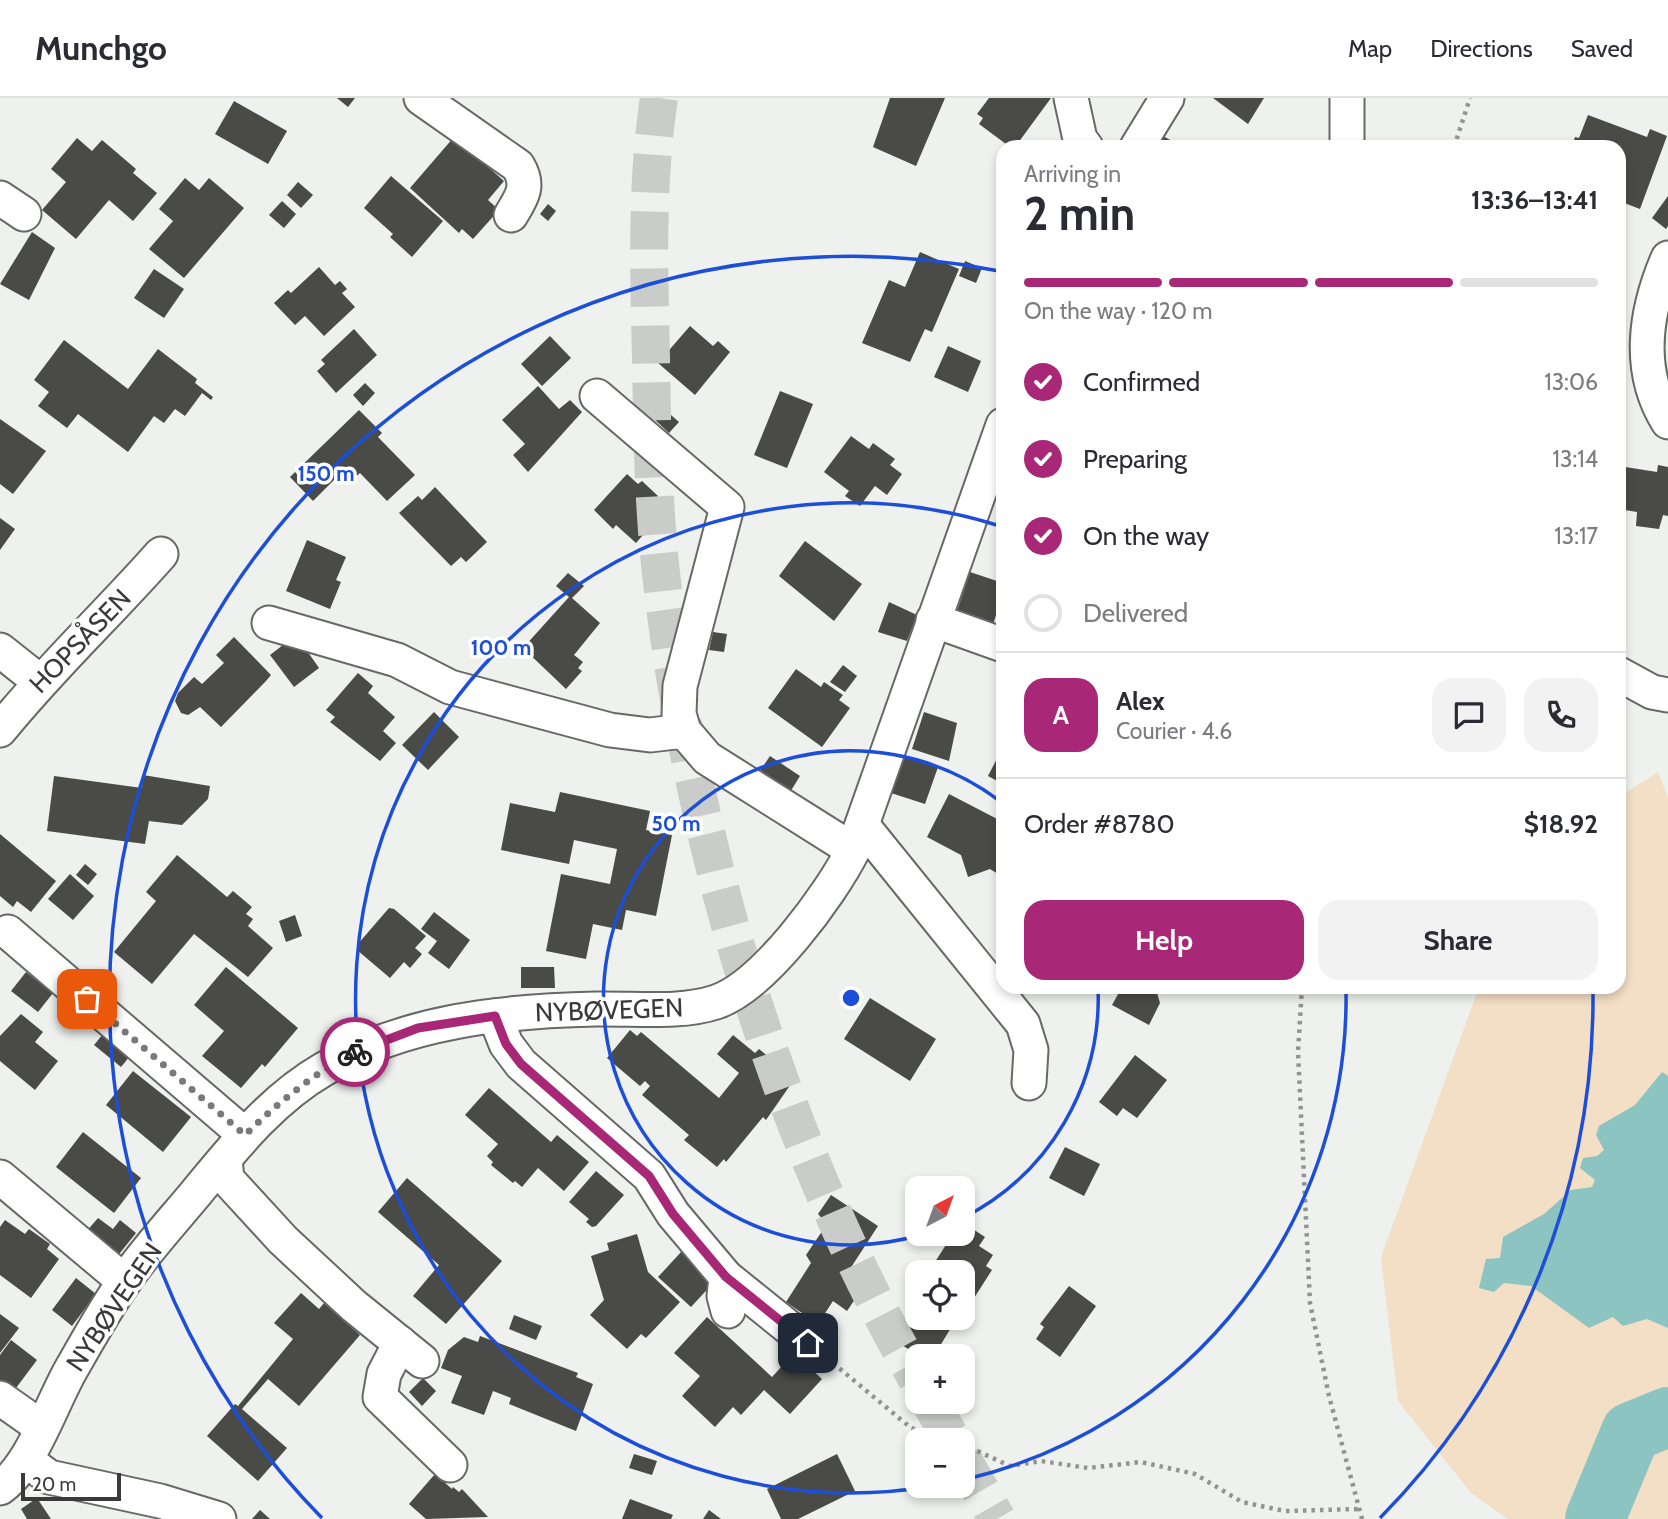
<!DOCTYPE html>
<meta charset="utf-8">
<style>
body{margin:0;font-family:Cabin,sans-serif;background:#f2f2f3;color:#2b2b33;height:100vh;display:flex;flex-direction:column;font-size:26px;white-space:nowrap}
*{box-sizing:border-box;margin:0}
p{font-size:23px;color:#7c7c81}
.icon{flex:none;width:38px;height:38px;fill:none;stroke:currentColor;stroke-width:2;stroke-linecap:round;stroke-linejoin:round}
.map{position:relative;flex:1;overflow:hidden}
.panel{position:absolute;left:996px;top:42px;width:630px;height:854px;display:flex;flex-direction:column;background:#fff;border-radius:21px;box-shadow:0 4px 10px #0003}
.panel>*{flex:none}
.needle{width:46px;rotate:41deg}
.controls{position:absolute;left:905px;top:1078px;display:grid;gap:14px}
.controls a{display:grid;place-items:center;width:70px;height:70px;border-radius:14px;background:#fff;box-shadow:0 4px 10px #0003;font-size:35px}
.scale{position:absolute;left:21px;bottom:18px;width:100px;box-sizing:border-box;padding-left:7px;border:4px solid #393a39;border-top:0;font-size:19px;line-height:24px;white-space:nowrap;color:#393a39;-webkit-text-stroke:5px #fff;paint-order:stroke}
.pin{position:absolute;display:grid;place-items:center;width:60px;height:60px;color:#fff;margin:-30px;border-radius:14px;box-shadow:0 4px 10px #0006}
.courier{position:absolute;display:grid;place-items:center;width:70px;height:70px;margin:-35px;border:5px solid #a82776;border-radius:50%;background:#fff;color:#222;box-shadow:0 2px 9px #0007}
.headline em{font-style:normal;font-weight:800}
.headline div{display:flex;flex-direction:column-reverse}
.headline{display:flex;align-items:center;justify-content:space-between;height:119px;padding:0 28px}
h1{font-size:46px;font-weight:800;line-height:52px}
.bar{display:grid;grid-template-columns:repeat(4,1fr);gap:10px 7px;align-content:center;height:84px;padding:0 28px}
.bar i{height:9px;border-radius:5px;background:#e1e1e2}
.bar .on{background:#a82776}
.bar p{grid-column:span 4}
.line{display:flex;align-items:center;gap:18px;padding:0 28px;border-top:2px solid #e1e1e2}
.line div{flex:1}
.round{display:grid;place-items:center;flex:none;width:74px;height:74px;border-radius:21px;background:#f2f2f3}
ol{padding:0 28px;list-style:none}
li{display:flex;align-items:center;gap:21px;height:77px}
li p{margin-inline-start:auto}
li .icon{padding:7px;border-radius:50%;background:#a82776;color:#fff;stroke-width:4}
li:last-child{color:#7c7c81}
li i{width:38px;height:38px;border:4px solid #e1e1e2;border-radius:50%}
.action{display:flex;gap:14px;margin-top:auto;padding:14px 28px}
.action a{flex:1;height:80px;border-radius:21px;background:#a82776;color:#fff;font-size:28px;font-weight:800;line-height:80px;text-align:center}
.action a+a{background:#f2f2f3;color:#2b2b33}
header{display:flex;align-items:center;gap:42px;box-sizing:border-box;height:98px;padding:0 35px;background:#fff;border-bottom:2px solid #e1e1e2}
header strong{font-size:33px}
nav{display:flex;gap:38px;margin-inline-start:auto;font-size:24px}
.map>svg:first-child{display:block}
</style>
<header>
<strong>Munchgo</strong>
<nav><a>Map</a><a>Directions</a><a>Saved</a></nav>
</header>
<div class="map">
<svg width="1668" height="1421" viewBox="0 0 1668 1421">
<rect width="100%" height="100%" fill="#eef1ed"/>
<path fill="#f2dfc5" d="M1658,674L1668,700V1421H1508L1471,1395L1398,1303L1381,1159L1479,889H1619V699Z"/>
<path fill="#8cc4c2" d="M1662,974L1668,978V1230L1647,1221L1623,1228L1613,1219L1589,1230L1531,1188L1504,1185L1494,1194L1479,1190L1486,1161L1500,1160L1503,1139L1544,1116L1571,1092L1592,1089L1595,1082L1580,1070L1583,1060L1597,1058L1604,1052L1596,1037L1599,1028L1635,1007Z"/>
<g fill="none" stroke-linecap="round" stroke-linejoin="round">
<path stroke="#8cc4c2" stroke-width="60" d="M1595,1421L1631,1334L1668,1319"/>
</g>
<g fill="#4a4a46">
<path d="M337,0H355L348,9Z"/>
<path d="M890,0H945L916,68L873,49Z"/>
<path d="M989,0H1051L1015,49H1010L979,26L983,20L977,16Z"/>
<path d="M1213,0H1264L1248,26Z"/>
<path d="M234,3L287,33L268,66L215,36Z"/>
<path d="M1588,17L1647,39L1650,31L1667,38L1640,111L1619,103L1623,77L1619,75V49H1572L1575,39L1579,40Z"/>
<path d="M1163,38L1183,49H1157Z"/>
<path d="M454,39L504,83L488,102L499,112L473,141L462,131L459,135L410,90Z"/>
<path d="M77,40L92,53L102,42L136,71L133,75L157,95L133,123L109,102L76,141L42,112L66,84L51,71Z"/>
<path d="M391,78L443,123L412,159L390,139L393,136L364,110Z"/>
<path d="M185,80L199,92L209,80L244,110L184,180L149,151L173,123L159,111Z"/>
<path d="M298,84L313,97L301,110L287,97Z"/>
<path d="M1668,98V128L1666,131L1652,120Z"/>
<path d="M282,103L296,116L284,130L269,117Z"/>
<path d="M548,106L556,113L548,123L540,116Z"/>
<path d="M32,134L55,150L29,202L0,186Z"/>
<path d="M920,154L959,171L932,234L925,231L910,264L862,245L889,182L905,189Z"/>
<path d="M965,163L982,170L976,185L959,178Z"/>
<path d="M319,169L335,187L340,183L347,191L342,195L355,209L324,238L305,218L295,227L274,205L288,192L291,195Z"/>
<path d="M154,171L184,191L164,220L134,200Z"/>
<path d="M690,228L713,248L718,243L730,254L695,297L658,265Z"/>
<path d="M354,231L377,257L336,295L317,273L325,266L321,262Z"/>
<path d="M550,238L571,260L542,288L521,266Z"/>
<path d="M64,242L128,291L158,251L197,281L195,285L213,299L211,302L202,295L185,318L175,311L164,325L154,318L128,354L78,316L67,330L38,308L49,294L34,282Z"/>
<path d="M948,248L981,263L968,294L934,279Z"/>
<path d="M365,285L375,295L363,308L353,297Z"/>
<path d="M538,288L559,311L570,302L582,314L528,374L513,357L525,346L502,322Z"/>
<path d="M780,293L813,306L787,370L754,357Z"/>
<path d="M663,310L679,324L669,335L654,321Z"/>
<path d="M359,312L382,335L378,339L415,377L387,403L360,375L351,383L342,374L313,403L290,379Z"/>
<path d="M0,321L46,353L13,396L0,386Z"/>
<path d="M851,338L869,351L873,345L895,361L890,367L902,376L887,397L875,388L860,408L845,398L849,393L824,374Z"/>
<path d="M1658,367L1668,369V418L1663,417L1659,431L1636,428L1637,414L1619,411V368L1657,374Z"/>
<path d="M627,376L638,386L642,383L658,398L655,403L668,419L655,433L650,429L636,445L616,427L613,431L594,412Z"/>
<path d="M435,389L487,444L466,464L461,459L451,468L399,415L418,398L422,402Z"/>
<path d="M0,420L15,431L0,452Z"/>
<path d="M307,442L346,459L336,482L341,484L330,511L286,493Z"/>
<path d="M805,443L862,486L834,523L779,478Z"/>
<path d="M970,474L1003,485V497L993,526L957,513Z"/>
<path d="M568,475L584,488L572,500L600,525L574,557L583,564L578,570L582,573L566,591L523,550L569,499L556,488Z"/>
<path d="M889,504L917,517L907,543L878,534Z"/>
<path d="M713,534L727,536L724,554L709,552Z"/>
<path d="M296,537L319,570L294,589L270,557Z"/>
<path d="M234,539L271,577L266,583L221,629L200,609L188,617L181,615L175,603L178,595L194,579L202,586L224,565L216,557Z"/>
<path d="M843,567L857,578L845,594L830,584Z"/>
<path d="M796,571L821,589L824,584L843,597L839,602L850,610L822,649L768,610Z"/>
<path d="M358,575L373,588L368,595L395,619L383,633L396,645L380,663L330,624L335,619L326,612Z"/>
<path d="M434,614L459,639L428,672L402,647Z"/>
<path d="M924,614L957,625L949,663L912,651Z"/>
<path d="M1003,649V686L988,678Z"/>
<path d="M904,657L938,669L925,706L891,695Z"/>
<path d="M770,658L800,678L787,699L756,679Z"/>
<path d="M143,677L210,688L208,701L182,727L149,723L145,746L47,733L54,678L142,690Z"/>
<path d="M560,694L650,713L646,732L672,737L656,818L626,812L622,832L593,826L586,861L546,853L561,776L610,786L617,751L574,742L569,766L501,752L510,705L555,714Z"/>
<path d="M949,696L1003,724V767L998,776L990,771L968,779L961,757L927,739Z"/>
<path d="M0,736L56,783L31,814L17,803L13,809L0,798Z"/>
<path d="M177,757L227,799L233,793L252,809L246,816L253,821L248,828L273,850L248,879L194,836L152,886L114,854L156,803L146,794Z"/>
<path d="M85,766L97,776L88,787L76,777Z"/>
<path d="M70,776L94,798L73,822L48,801Z"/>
<path d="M389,810L394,811L426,838L415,850L422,856L410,870L404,864L390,880L357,852V847Z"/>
<path d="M434,814L470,842L449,871L428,855L437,843L421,831Z"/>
<path d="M295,817L302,838L286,844L279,823Z"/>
<path d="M226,869L298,930L265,969L262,966L241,990L202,958L224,933L194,907Z"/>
<path d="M521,869H554L555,890H521Z"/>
<path d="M26,874L53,895L38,914L11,893Z"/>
<path d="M1122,889L1156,891L1160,905L1149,927L1112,907Z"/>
<path d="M870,900L936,941L910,983L844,941Z"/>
<path d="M21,916L43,934L35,944L58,963L35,992L0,963V938Z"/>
<path d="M108,930L135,952L121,969L94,947Z"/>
<path d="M630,932L637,938L641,934L719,1000L739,975L717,956L733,937L755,955L759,951L776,965L772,970L791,986L766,1022L763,1019L726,1064L724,1061L717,1069L684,1042L689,1037L642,997L650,988L645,983L640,988L607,960Z"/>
<path d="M1135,957L1167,982L1137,1020L1123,1010L1117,1018L1099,1004Z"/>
<path d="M133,973L191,1019L163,1054L106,1007Z"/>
<path d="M489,990L551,1044L557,1037L589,1064L564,1093L538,1070L522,1089L515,1083L513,1085L491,1067L493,1064L487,1058L498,1046L465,1017Z"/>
<path d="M83,1034L141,1080L114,1115L56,1069Z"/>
<path d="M1065,1049L1100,1066L1084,1098L1049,1080Z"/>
<path d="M596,1073L624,1097L596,1128L592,1129L586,1124L589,1121L569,1104Z"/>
<path d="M407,1080L502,1163L446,1226L413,1198L439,1167L378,1114Z"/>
<path d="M831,1097L878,1128L848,1174L866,1185L847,1213L833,1203L818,1226L786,1204L811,1165L806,1157L827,1126L818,1116Z"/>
<path d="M98,1120L113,1131L120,1122L136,1135L116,1160L85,1135Z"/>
<path d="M5,1122L25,1136L29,1131L50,1146L47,1151L59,1161L31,1200L0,1177V1129Z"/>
<path d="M962,1124L985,1139L979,1148L993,1157L986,1168L992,1172L965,1214L962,1174H931V1170L953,1136H962Z"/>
<path d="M637,1136L648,1174L680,1204L646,1240L641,1236L627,1251L590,1217L604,1202L591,1158L609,1152L607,1145Z"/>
<path d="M682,1153L715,1183L691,1209L658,1179Z"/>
<path d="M76,1180L96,1196L72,1228L52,1212Z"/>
<path d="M1069,1188L1096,1208L1060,1259L1036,1241L1044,1229L1040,1226Z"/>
<path d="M301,1195L319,1211L324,1205L360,1237L299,1308L268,1281L242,1311L287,1350L258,1383L207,1338L235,1306L238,1308L293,1241L274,1225Z"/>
<path d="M0,1216L19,1230L0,1255Z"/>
<path d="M514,1217L542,1228L536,1242L509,1231Z"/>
<path d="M707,1219L772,1279L794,1255L822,1281L790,1316L764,1292L741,1317L733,1309L715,1329L682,1298L700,1278L674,1255Z"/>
<path d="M916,1220H939L952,1228L934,1258H920L900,1246Z"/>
<path d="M480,1238L578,1275L576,1279L593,1286L576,1333L509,1306L511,1300L493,1293L484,1317L451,1305L462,1278L441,1270L448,1252L464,1239L478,1244Z"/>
<path d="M11,1242L37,1262L13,1294L0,1284V1257Z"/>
<path d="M423,1280L436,1293L422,1308L409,1294Z"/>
<path d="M634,1356L657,1363L652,1377L629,1370Z"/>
<path d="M837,1356L855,1393L798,1421H781L767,1391Z"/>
<path d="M435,1376L452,1391L453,1389L459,1394L462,1391L488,1419L426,1421L409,1406Z"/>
<path d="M37,1400L51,1421H27L21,1411Z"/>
<path d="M630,1401L673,1417L671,1421H622Z"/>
<path d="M260,1412L270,1421H252Z"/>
<path d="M709,1412L721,1421H703Z"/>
</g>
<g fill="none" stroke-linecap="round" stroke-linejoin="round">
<g stroke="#caccc9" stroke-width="38" stroke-dasharray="38 19" stroke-linecap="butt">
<path d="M659,0C646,85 649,174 651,260C652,328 653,398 660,466C689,741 779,1041 917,1281"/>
<path d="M930,1304L952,1342"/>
<path d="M962,1360L997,1421"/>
</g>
<g stroke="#676966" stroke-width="37">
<g id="minor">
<path d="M421,0L518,68C530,88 522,99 511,117"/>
<path d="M1071,0L1080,41L1086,49"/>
<path d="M1137,49L1167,0"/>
<path d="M1347,49V0"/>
<path d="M0,100L24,116"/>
<path d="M1668,160C1645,213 1636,273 1668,324"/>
<path d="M597,298L727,409L680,588L679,616L684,633"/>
<path d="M933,522L1003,547"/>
<path d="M269,525L397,562L450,589L610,632L650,637L684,633L707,660L853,752"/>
<path d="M0,552L39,583"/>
<path d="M1619,576L1652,594L1668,597"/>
<path d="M0,632C50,570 108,516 161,456"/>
<path d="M863,728L1023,926L1031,952L1029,985"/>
<path d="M8,834L245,1037"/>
<path d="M495,918L506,946L521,966L649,1078L673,1116L726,1179L724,1198L728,1213"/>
<path d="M225,1061L227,1081L283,1142L354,1208L422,1263"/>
<path d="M0,1079L124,1183"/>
<path d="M726,1179L808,1245"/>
<path d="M400,1245L384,1276L380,1299L450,1367"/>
<path d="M0,1300L41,1329"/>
<path d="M26,1362L49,1379L160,1403L219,1421"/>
<path d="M0,1390C33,1367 52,1303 73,1268C89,1240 105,1211 124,1184C145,1153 172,1124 196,1095C234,1049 272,1001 324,971C405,923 503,913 596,911C634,910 680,916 716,904C764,888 831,796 853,752L1003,327"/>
</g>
</g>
<g stroke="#929492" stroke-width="4.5" stroke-dasharray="3.5 5" stroke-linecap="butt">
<path d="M1454,49L1470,0"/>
<path d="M1302,889L1298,954L1310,1205L1329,1298L1362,1421"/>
<path d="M833,1265L911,1330L950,1342"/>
<path d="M962,1346L1010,1368L1041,1363L1088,1370L1141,1364L1195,1376L1242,1404L1285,1413L1359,1411"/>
</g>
<use href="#minor" stroke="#fff" stroke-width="33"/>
</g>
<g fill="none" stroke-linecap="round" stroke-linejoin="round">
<path stroke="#787a78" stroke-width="7" stroke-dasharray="0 12.6" d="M87,901L245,1037C279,1004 313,976 355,954"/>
<path stroke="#a82776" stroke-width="9" d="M355,954L418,930L495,918L506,946L521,966L649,1078L673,1116L726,1179L808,1245"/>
</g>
<g fill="none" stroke="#1d4ed8" stroke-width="3.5">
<path d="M923 1136A247 247 0 1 1 1001 704M1098 889A247 247 0 0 1 963 1120"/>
<path d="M933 1388A495 495 0 1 1 1000 428M1346 891A495 495 0 0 1 967 1381"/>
<path d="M322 1420A742 742 0 0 1 999 173M1593 894A742 742 0 0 1 1380 1420"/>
</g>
<g text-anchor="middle" stroke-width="7" stroke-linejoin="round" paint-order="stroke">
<g font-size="26" fill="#393a39" stroke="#fff">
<text transform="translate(80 543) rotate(-46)" y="9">HOPSÅSEN</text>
<text transform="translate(609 912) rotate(-2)" y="9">NYBØVEGEN</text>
<text transform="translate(114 1209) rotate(-56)" y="9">NYBØVEGEN</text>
</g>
</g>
<circle cx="851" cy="900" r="10" fill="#1d4ed8" stroke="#fff" stroke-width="3.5"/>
<g font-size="21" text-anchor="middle" font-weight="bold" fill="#1d4ed8" stroke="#fff" stroke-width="7" stroke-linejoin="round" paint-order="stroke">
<text x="326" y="383">150 m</text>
<text x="501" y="557">100 m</text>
<text x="676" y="733">50 m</text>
</g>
</svg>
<div class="controls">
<a><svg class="needle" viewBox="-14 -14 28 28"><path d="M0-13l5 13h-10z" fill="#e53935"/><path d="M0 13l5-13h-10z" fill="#7c7c81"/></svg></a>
<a><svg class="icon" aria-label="locate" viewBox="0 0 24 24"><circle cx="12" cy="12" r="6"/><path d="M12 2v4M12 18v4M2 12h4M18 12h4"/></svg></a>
<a>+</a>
<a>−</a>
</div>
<div class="scale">20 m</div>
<div class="pin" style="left:87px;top:901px;background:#ea580c"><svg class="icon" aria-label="bag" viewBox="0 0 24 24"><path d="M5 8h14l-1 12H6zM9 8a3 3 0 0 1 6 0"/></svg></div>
<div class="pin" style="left:808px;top:1245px;background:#1f2937"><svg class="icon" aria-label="home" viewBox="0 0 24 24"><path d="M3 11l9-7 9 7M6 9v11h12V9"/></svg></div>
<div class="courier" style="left:355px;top:954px"><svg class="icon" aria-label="bike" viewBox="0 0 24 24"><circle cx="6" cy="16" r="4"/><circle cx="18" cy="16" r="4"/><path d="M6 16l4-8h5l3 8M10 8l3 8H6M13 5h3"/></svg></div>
<section class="panel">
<div class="headline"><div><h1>2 min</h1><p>Arriving in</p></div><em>13:36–13:41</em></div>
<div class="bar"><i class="on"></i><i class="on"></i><i class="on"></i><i></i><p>On the way · 120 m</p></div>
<ol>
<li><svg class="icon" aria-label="check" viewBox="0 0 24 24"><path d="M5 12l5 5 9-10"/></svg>Confirmed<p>13:06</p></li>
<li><svg class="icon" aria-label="check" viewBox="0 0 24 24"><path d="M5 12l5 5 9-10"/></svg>Preparing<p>13:14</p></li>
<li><svg class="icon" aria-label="check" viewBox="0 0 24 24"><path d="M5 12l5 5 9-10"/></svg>On the way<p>13:17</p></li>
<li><i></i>Delivered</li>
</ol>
<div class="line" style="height:126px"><b class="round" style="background:#a82776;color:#fff">A</b><div><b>Alex</b><p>Courier · 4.6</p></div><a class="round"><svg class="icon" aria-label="chat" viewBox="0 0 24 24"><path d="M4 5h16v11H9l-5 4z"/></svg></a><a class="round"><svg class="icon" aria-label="phone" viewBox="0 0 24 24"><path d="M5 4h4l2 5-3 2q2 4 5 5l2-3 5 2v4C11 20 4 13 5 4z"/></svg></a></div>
<div class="line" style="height:91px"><div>Order #8780</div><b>$18.92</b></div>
<div class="action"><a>Help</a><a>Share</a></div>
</section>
</div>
